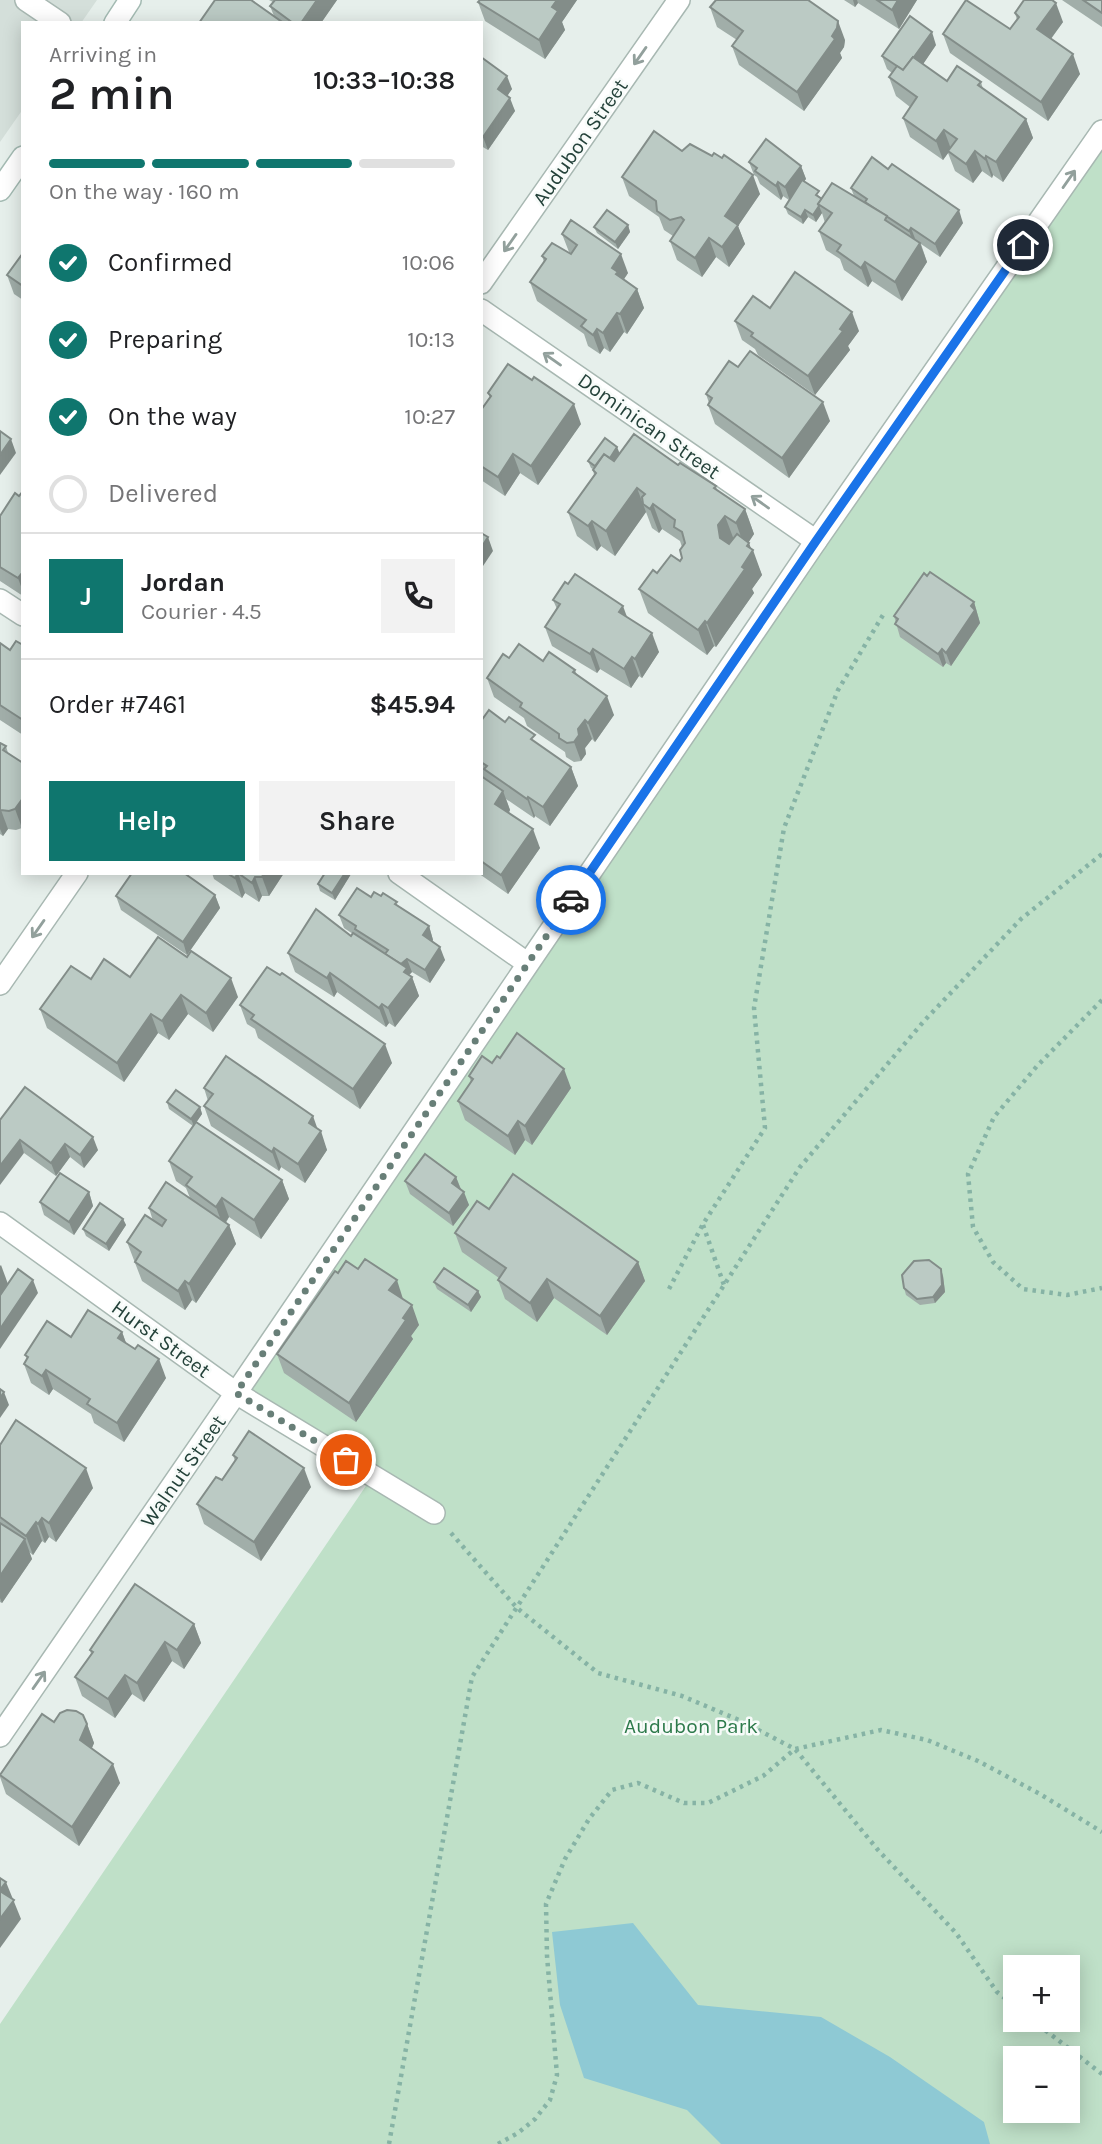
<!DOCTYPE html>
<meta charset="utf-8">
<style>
body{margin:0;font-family:Karla,sans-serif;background:#f2f2f2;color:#202124;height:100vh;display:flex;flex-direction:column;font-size:26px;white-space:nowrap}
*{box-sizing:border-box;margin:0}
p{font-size:23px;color:#757577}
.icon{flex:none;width:38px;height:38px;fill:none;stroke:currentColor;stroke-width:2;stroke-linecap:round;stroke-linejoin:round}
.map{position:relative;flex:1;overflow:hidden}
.side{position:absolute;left:21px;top:21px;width:462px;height:854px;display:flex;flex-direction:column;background:#fff;border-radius:0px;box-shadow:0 4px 18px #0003}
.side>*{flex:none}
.tools{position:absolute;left:1003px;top:1955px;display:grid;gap:14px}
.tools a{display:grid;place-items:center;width:77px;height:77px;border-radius:0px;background:#fff;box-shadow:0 4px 18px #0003;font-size:35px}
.pin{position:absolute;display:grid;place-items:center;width:60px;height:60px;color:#fff;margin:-30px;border:4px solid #fff;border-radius:50%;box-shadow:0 2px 7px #0007}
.courier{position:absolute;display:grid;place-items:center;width:70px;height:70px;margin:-35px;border:5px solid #1a73e8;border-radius:50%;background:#fff;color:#222;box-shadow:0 2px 9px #0007}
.headline em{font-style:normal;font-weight:600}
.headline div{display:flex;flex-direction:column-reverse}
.headline{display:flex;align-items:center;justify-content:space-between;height:119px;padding:0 28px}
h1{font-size:46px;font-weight:600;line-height:52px}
.bar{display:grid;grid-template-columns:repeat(4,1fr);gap:10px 7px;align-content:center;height:84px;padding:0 28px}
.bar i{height:9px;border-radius:5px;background:#e0e0e0}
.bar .selected{background:#0f766e}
.bar p{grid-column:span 4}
.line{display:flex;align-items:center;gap:18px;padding:0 28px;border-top:2px solid #e0e0e0}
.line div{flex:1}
.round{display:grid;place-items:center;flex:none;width:74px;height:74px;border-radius:0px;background:#f2f2f2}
ol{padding:0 28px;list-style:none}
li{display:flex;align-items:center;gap:21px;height:77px}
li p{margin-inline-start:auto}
li .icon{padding:7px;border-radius:50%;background:#0f766e;color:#fff;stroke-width:4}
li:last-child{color:#757577}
li i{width:38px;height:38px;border:4px solid #e0e0e0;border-radius:50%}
.cta{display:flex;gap:14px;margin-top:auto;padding:14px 28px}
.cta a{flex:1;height:80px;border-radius:0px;background:#0f766e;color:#fff;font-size:28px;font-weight:600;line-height:80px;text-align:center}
.cta a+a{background:#f2f2f2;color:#202124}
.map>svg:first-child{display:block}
</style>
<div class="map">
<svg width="1102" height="2144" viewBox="0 0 1102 2144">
<rect width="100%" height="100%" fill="#e6efeb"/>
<path fill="#d4dfda" d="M0,0H97L81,23H23V109L0,142Z"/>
<path fill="#bfe0c8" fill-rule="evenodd" d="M1102,141V2144H0V2024L372,1477L246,1394L524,972ZM1015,1967H1068V2020H1015ZM1015,2058H1068V2110H1015Z"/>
<path fill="#8ec9d4" d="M633,1923L698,2005L821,2017L890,2057L984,2122L990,2144H721L687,2110L584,2078L560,2005L552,1932Z"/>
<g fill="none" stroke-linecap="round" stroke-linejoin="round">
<g stroke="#a8b8b2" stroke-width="24">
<g id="street">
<path d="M26,0L60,23"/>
<path d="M481,283L679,0"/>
<path d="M481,310L816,541"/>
<path d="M0,600L23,615"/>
<path d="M399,873L527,963"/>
<path d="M0,984L77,873"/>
<path d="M0,1223L236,1393L434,1513"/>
<path d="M0,1736L236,1393L816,541L1102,131"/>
</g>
</g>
<g stroke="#a4bbb3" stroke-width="24">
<g id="secondary">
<path d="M115,23L130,0"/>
<path d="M0,190L23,157"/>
</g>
</g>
<g stroke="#86b3a5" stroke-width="4.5" stroke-dasharray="3.5 5" stroke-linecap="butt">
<path d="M1102,1000L1037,1066L994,1117L968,1174L973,1227L993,1262L1023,1289L1067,1295L1102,1288"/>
<path d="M703,1225L724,1285"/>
<path d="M669,1289L703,1224L765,1128L754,1008L784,828L838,690L883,615"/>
<path d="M451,1533L517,1608L598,1673L682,1696L739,1720L795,1749L878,1850L956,1933L997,1992L1015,2006"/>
<path d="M1032,2020L1102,2074"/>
<path d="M389,2144L472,1677L800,1167L924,1021L1021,919L1102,854"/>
<path d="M498,2144L518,2133L535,2119L550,2100L557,2075L547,1956L546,1904L565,1859L589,1819L612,1790L638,1783L684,1803H708L763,1776L795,1749L881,1730L927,1740L978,1761L1040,1794L1102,1832"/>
</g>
<use href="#street" stroke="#fff" stroke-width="21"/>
<use href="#secondary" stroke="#fff" stroke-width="21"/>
</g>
<g fill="#a1aea9">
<path d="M269,0H337L321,23H199L274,16L270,6L273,2Z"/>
<path d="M480,0H577L562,22L565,30L545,59L485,21L478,2Z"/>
<path d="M844,0H917L899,29L858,3L855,7Z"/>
<path d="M1062,0H1102V27Z"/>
<path d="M710,7L845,40L844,47L840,53L842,58L804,111L739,65L732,46L737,40L717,27Z"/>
<path d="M1015,13L1063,22L1051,39L1080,74L1048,121L950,53L943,34L1010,29L1017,20Z"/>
<path d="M936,45L923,64L947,81L981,82L983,89L1026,119L1033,138L1003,182L993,175L992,178L982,171L973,183L955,171L948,153L943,160L910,137L903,118L910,107L896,96L889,77L892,73L887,69L882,56Z"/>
<path d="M481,57L512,89L507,96L515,111L488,150L481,146Z"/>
<path d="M682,151L712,156L760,194L738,226L745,244L729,267L716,257L702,277L677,260L670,241L673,236L664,230L659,217L629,196L622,177Z"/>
<path d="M749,162L801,166L806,179L804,181L822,199L854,196L851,188L963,223L940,257L921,244L927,262L902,301L872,281L868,287L844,270L840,259L826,250L819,231L825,223L822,213L816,222L808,217L803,224L788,214L785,207L789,200L783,196L781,200L760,184L757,177L754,175Z"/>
<path d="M628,225L630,232L618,249L597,233L594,227Z"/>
<path d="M562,234L628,273L624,279L637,289L644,308L627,334L624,332L610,352L604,348L600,354L588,346L584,334L537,301L530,282L544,262L542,256L569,252Z"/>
<path d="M23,253V300L14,294L7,275Z"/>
<path d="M770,308L859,331L848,346L850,350L815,395L758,355L755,349L742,340L735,321Z"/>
<path d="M738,367L830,421L789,478L715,424L708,405L709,403L706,394Z"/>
<path d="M488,393L581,424L538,485L520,473L505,496L481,480V410L490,398Z"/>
<path d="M620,454L678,465L716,486L717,490L745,509L754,534L748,542L762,575L752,589L754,593L716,647L714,646L707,655L648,613L639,589L657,573L680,561L682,558V547L680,541L662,529L659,533L652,528L646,512L615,556L601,546L597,551L577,536L568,512L594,475L593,469L591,468L588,461Z"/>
<path d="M23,491V596L0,581V516L19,496Z"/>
<path d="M553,600L627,617L659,652L642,678L639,676L631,688L600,669L597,673L552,646L545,627L557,609Z"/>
<path d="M974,602L980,623L951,666L946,663L943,667L900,637L894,616Z"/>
<path d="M0,643L10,650L23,645V735L0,720Z"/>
<path d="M509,658L543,661L575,670L577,675L614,715L595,742L592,739L585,748L586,754L581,761L574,762L566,757L565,752L527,726L524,718L494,697L487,678Z"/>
<path d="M481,721L538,744L571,767L578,786L550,826L535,816L534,818L506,799L510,810L509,813L540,848L508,894L478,873H481Z"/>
<path d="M0,743L6,746L8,753L22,828L16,830L8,829L3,836L0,834Z"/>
<path d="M212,873H284L269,896H262L259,902L245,893L242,898L214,879Z"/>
<path d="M351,874L335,900L320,891L318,884Z"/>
<path d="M215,895L220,908L187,955L121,910L116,896Z"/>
<path d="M381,896L398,906L429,926L433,940L432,941L445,960L430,983L412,972L409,975L412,977L419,996L395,1027L389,1023L386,1027L337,992L334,997L295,972L288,953L351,936L353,934L344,928L339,915L371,897Z"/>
<path d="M130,977L238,997L213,1032L188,1014L169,1040L158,1033L124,1082L47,1028L40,1009L91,979Z"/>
<path d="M240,1005L392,1063L360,1109L258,1038L255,1029L247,1024Z"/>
<path d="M492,1063L571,1088L532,1145L525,1140L515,1155L465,1120L458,1101L471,1082L469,1076Z"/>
<path d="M204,1088L318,1129L327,1150L305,1183L281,1167L279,1171L211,1126L204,1106L208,1101Z"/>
<path d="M167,1102L200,1107L202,1114L196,1122L282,1180L289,1199L261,1239L229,1217L226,1223L229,1225L236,1244L196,1303L192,1300L185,1310L142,1281L127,1242L153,1221L149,1208L190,1198L186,1188L176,1181L169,1161L193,1126L169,1109Z"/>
<path d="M0,1120L98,1150L84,1168L70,1157L56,1176L24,1153Z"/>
<path d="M456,1177L461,1189L469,1205L453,1226L410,1194L405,1181Z"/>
<path d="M89,1192L93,1206L74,1235L44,1215L40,1202Z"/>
<path d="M489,1209L638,1262L645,1281L607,1335L554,1298L537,1322L505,1299L498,1280L499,1278L462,1252L455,1233Z"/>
<path d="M123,1219L126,1225L109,1251L86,1236L83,1229Z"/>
<path d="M338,1273L403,1300L419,1325L411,1336L413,1339L356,1422L284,1373L277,1354Z"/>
<path d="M943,1276L945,1292L935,1303L920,1305L906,1295L904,1288Z"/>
<path d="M434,1282L478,1291L481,1297L471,1312L437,1289Z"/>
<path d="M122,1332L126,1343L166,1378L124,1442L94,1423L91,1414L53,1389L49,1395L31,1383L24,1364L27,1359L25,1355L71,1337Z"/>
<path d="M0,1445L93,1488L56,1542L49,1537L45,1543L42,1541L33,1555L29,1552L32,1559L2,1603L0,1602Z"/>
<path d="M233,1455L311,1487L261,1561L204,1524L197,1504L222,1480L235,1461Z"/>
<path d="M194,1624L201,1643L184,1669L172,1661L144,1702L132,1694L115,1718L82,1696L75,1677L91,1654L90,1650Z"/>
<path d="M54,1722L87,1724L94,1743L92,1748L120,1783L79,1846L6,1794L0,1777V1774Z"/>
</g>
<g fill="#838d89">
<path d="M317,0H337L321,23H301Z"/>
<path d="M557,0H577L562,22L565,30L545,59L539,40L552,7Z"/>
<path d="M853,0H857L858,3L855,7Z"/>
<path d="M898,0H917L899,29L892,10Z"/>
<path d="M1056,3L1063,22L1044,48L1037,29Z"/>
<path d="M838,21L845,40L844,47L840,53L842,58L804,111L797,92L832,36Z"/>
<path d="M932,32L936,45L909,85L904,72Z"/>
<path d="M1073,54L1080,74L1048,121L1041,102Z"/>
<path d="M507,76L512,89L503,102L498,89Z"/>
<path d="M510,98L515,111L488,150L483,137Z"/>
<path d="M1026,119L1033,138L1003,182L996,162Z"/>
<path d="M944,130L951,149L943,160L936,141Z"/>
<path d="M975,151L982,171L973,183L966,164Z"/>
<path d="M986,156L993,175L992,178L985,159Z"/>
<path d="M801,166L806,179L790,201L785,187Z"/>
<path d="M753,175L760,194L738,226L745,244L729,267L722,247L725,216Z"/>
<path d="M778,182L783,196L781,200L776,186Z"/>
<path d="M819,206L822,213L816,222L813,215Z"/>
<path d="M805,210L808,217L803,224L801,217Z"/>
<path d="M959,210L963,223L940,257L935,244Z"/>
<path d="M628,225L630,232L618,249L615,242Z"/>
<path d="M911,228L916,241L914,244L909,231Z"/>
<path d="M709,238L716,257L702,277L695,258Z"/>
<path d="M920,243L927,262L902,301L895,282Z"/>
<path d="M621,254L628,273L622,282L612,268Z"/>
<path d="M865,262L872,281L868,287L861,268Z"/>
<path d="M637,289L644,308L627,334L620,314Z"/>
<path d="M852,312L859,331L848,346L850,350L815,395L808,376Z"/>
<path d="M617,313L624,332L610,352L603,333Z"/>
<path d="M597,329L604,348L600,354L593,335Z"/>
<path d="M823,402L830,421L789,478L782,458Z"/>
<path d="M574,404L581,424L538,485L531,466Z"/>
<path d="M11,439L16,453L0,475V455Z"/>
<path d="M617,447L620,454L603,477L601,470Z"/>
<path d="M513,454L520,473L505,496L498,477Z"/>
<path d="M637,488L646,512L615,556L606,531Z"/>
<path d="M653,504L662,529L659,533L650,509Z"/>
<path d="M745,509L754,534L745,548L736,523Z"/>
<path d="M725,516L734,540L727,550L720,538L718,525Z"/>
<path d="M592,521L601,546L597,551L588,526Z"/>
<path d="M488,537L493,551L481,569V548Z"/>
<path d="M749,543L752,551L753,550L762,575L752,589L754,593L716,647L707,623L742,567L747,546Z"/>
<path d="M23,572V592L18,578Z"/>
<path d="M974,602L980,623L951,666L946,653Z"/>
<path d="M623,606L630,625L619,612Z"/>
<path d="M705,621L714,646L707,655L698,630Z"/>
<path d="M652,633L659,652L642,678L635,659Z"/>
<path d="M593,649L600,669L597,673L590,654Z"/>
<path d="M942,649L946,663L943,667L938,654Z"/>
<path d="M632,657L639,676L631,688L624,669Z"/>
<path d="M607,696L614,715L595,742L588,723Z"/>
<path d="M585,720L592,739L585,748L586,754L581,761L574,742L578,729Z"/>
<path d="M571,767L578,786L550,826L543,807Z"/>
<path d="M503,791L510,810L502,823L495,804Z"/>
<path d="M528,797L535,816L534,818L527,799Z"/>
<path d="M23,798V827L22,828L15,809Z"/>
<path d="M1,810L8,829L3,836L0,829V811Z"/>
<path d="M533,829L540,848L508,894L501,875Z"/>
<path d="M238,873L245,893L242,898L235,878Z"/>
<path d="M264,873H284L269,896L262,877Z"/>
<path d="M345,873L351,874L335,900L332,893Z"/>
<path d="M255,877L262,896L259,902L252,883Z"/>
<path d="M215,895L220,908L187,955L183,942Z"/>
<path d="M429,926L433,940L428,948L423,935Z"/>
<path d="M440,947L445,960L430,983L425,970Z"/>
<path d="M407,959L412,972L409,975L412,977L419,996L395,1027L388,1008L401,965Z"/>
<path d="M330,973L337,992L334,997L327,978Z"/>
<path d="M231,978L238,997L213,1032L206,1013Z"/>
<path d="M181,995L188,1014L169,1040L162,1021Z"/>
<path d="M382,1004L389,1023L386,1027L379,1008Z"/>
<path d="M151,1014L158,1033L124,1082L117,1063Z"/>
<path d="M385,1044L392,1063L360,1109L353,1089Z"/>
<path d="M564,1069L571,1088L532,1145L525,1126Z"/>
<path d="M200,1107L202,1114L194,1126L191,1119Z"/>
<path d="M313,1116L319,1133L321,1131L327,1150L305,1183L298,1164L309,1123Z"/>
<path d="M518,1121L525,1140L515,1155L508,1136Z"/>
<path d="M93,1137L98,1150L84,1168L80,1155Z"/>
<path d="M20,1140L24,1153L0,1185V1166Z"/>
<path d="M65,1144L70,1157L56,1176L51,1163Z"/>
<path d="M274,1148L281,1167L279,1171L272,1152Z"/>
<path d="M456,1177L461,1190L452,1183Z"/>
<path d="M282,1180L289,1199L261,1239L254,1220Z"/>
<path d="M89,1192L93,1206L74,1235L69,1222Z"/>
<path d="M464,1192L469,1205L453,1226L449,1213Z"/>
<path d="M222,1198L229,1217L223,1226L216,1207Z"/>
<path d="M123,1219L126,1225L109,1251L106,1244Z"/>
<path d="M229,1225L236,1244L196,1303L189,1284Z"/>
<path d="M638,1262L645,1281L607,1335L600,1316Z"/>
<path d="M1,1265L8,1284L0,1296V1266Z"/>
<path d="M941,1269L943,1276L945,1292L935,1303L933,1297Z"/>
<path d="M547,1279L554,1298L537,1322L530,1303Z"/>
<path d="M33,1280L38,1293L0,1349V1329Z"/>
<path d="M397,1280L403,1299L389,1290Z"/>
<path d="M185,1281L192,1300L185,1310L178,1291Z"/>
<path d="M478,1291L481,1297L471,1312L468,1305Z"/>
<path d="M412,1305L419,1325L411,1336L413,1339L356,1422L349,1403Z"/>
<path d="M122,1332L129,1351L118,1338Z"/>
<path d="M159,1359L166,1378L124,1442L117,1423Z"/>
<path d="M46,1370L53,1389L49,1395L42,1376Z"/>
<path d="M4,1392L9,1405L0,1418V1398Z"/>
<path d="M86,1468L93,1488L56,1542L49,1523Z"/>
<path d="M304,1468L311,1487L261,1561L254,1542Z"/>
<path d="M42,1518L49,1537L45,1543L38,1524Z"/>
<path d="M36,1522L42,1541L33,1555L26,1536Z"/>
<path d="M25,1539L32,1559L2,1603L0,1598V1576Z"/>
<path d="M194,1624L201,1643L184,1669L177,1650Z"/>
<path d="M165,1642L172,1661L144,1702L137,1683Z"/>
<path d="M125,1675L132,1694L115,1718L108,1699Z"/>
<path d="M87,1724L94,1743L87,1759L80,1740Z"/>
<path d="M113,1764L120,1783L79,1846L72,1827Z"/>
<path d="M6,1882L21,1919L0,1948V1890Z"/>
</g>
<g fill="#bbcac4" stroke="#838d89" stroke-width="2">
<path d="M215,0H251L282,22L281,23H199Z"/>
<path d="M275,0H317L301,23H293L270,6Z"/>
<path d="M480,0H557L552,7L558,11L539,40L478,2Z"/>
<path d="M716,0H808L838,21L837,28L832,36L835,39L797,92L732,46L743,31L710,7Z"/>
<path d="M877,0H898L892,10Z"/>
<path d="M966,0L1010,29L1019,17L1015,13L1024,0H1052L1056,3L1037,29L1073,54L1041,102L943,34Z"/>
<path d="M1083,0H1102V13Z"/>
<path d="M910,16L932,32L914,57H913L903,70L882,56Z"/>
<path d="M481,57L507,76L498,89L510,98L483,137L481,136Z"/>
<path d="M913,57L947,81L957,66L981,82L978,85L1026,119L996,162L986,156L985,159L975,151L966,164L948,151L957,139L944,130L936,141L903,118L917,97L889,77L897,66L903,70Z"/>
<path d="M654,131L682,151L690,144L712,156L714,153L722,158L724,155L753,175L725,216L738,225L722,247L709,238L695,258L670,241L684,220L681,217L670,220L657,211L656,201L622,177Z"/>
<path d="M766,139L801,166L785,187L778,182L776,186L755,171L757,168L749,162Z"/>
<path d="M872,157L888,169L892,164L959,210L935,244L911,228L909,231L865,202L867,199L851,188Z"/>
<path d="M802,180L819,191L816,195L822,199L818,204L819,206L813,215L805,210L801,217L785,207Z"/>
<path d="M832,183L887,216L885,220L920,243L895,282L865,262L861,268L837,251L841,245L819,231L832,213L818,204Z"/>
<path d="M607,210L628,225L615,242L594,227Z"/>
<path d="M571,220L621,254L612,268L618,272L616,274L637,289L620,314L617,313L603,333L597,329L593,335L581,326L586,320L530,282L546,259L542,256L552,243L571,254L577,245L562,234Z"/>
<path d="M23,253V286L7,275Z"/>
<path d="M795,272L852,312L840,329L843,331L808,376L751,336L753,333L735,321L753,296L770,308Z"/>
<path d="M750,351L823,402L782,458L708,405L712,398L706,394L729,361L738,367Z"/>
<path d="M508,364L532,380L534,377L574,404L531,466L513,454L498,477L481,466V410L491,396L488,393Z"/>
<path d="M0,431L11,439L0,455Z"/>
<path d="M634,434L678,465L680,463L716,486L714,488L745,509L736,523L725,516L718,525L720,538L729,544L737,534L749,543L747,546L753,550L742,567L745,569L707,623L705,621L698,630L639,589L653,570L657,573L671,555L680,561L682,558L680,550L685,543L682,532L674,527L675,520L653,504L650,509L643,504L642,497L645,494L637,488L606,531L592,521L588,526L568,512L596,473L593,470L604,454L614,461Z"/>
<path d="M605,438L617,447L610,458L604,454L595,466L588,461Z"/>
<path d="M23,491V572L18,578L0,567V516L15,493L19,496Z"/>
<path d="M481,533L488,537L481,548Z"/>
<path d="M930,572L974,602L971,606L975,610L946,653L942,649L938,654L895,624L898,619L894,616L924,573L927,576Z"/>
<path d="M575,574L623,606L619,612L652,633L635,659L632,657L624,669L593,649L590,654L545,627L560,604L553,600L565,582L568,584Z"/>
<path d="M16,641L23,645V720L0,705V643L10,650Z"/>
<path d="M519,644L543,661L549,652L575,670L573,672L607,696L588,723L585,720L578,729L579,735L574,742L567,743L559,738V734L520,707L522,703L487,678L503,654L509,658Z"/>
<path d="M489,710L505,722L509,717L535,735L531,739L571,767L543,807L528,797L527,799L484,769L487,766L481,762V721Z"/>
<path d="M0,743L6,746L3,750L23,763V798L15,809L9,811L1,810L0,811Z"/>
<path d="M481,776L503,791L495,804L533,829L501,875L481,861Z"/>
<path d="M132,873H184L215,895L183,942L116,896Z"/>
<path d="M227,873H264L262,877H255L252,883L238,873L235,878Z"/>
<path d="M325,873H345L332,893L318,884Z"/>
<path d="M357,888L371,897L374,892L381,896L383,893L397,902L395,904L429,926L423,935L440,947L425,970L407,959L401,964L385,954L388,950L355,929L356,926L339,915Z"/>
<path d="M316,909L351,936L353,933L407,968L404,972L412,977L388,1008L382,1004L379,1008L330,973L327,978L288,953Z"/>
<path d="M158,937L187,957L191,951L231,978L206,1013L181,995L162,1021L151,1014L117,1063L40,1009L71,966L91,979L104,959L130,977Z"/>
<path d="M267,967L280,975L282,973L385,1044L353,1089L251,1019L254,1015L240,1005Z"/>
<path d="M517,1033L564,1069L525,1126L518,1121L508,1136L458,1101L473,1079L469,1076L482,1056L492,1063L497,1056L500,1058Z"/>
<path d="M226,1056L313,1116L309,1123L321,1131L298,1164L274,1148L272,1152L204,1106L213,1094L204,1088Z"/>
<path d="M25,1087L93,1137L80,1155L65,1144L51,1163L20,1140L0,1166V1120Z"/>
<path d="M176,1090L200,1107L191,1119L167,1102Z"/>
<path d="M196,1122L282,1180L254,1220L222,1198L216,1207L186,1185L192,1177L169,1161Z"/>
<path d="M425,1154L456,1177L452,1183L464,1192L449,1213L405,1181Z"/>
<path d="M60,1173L89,1192L69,1222L40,1202Z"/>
<path d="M513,1174L638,1262L600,1316L547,1279L530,1303L498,1280L506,1268L455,1233L477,1201L489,1209Z"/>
<path d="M166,1182L229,1225L189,1284L185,1281L178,1291L135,1262L141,1252L127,1242L145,1215L162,1226L166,1220L149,1208Z"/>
<path d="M100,1203L123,1219L106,1244L83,1229Z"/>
<path d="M365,1259L397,1280L389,1290L412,1305L403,1318L406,1320L349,1403L277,1354L335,1271L338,1273L346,1261L358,1269Z"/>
<path d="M929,1260L941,1269L942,1285L933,1297L917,1299L904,1288L902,1275L914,1261Z"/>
<path d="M444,1268L478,1291L468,1305L434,1282Z"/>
<path d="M18,1269L33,1280L0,1329V1293L1,1294Z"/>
<path d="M88,1310L122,1332L118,1338L135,1349L138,1345L159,1359L117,1423L87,1404L90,1399L46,1370L42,1376L24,1364L28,1357L25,1355L47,1321L71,1337Z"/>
<path d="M0,1389L4,1392L0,1398Z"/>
<path d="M16,1420L86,1468L49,1523L42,1518L38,1524L36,1522L26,1536L0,1517V1445Z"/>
<path d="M249,1431L304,1468L254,1542L197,1504L216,1477L222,1480L237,1458L233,1455Z"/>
<path d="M0,1523L25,1539L0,1576Z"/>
<path d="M135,1584L194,1624L177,1650L165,1642L137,1683L125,1675L108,1699L75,1677L93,1652L90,1650Z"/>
<path d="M67,1710L76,1711L83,1715L87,1724L80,1740L113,1764L72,1827L0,1775L42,1714L54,1722L60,1713Z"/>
<path d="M0,1878L6,1882L0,1890Z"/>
<path d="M0,1891L14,1900L0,1919Z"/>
</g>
<defs><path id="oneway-shaft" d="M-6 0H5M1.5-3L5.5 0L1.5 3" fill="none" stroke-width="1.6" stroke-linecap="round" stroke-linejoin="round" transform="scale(1.75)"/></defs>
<g stroke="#92a09c">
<use href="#oneway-shaft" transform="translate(640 56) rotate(125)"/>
<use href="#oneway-shaft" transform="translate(1069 179) rotate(-55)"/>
<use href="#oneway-shaft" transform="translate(510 243) rotate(125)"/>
<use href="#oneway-shaft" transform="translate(552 359) rotate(-145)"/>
<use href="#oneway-shaft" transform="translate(760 502) rotate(-145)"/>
<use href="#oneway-shaft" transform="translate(38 929) rotate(125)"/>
<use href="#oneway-shaft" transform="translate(39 1680) rotate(-55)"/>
</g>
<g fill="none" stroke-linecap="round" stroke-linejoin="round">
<path stroke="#687f78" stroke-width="7" stroke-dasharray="0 12.6" d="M346,1460L236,1393L571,900"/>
<path stroke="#1a73e8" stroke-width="9" d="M571,900L816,541L1023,245"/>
</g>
<g text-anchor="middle" stroke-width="5" stroke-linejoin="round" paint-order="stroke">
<g font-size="21" fill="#24423a" stroke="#f7fbf9">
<text transform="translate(580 142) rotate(-55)" y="7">Audubon Street</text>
<text transform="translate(649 426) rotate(35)" y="7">Dominican Street</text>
<text transform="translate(161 1339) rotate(36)" y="7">Hurst Street</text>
<text transform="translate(183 1471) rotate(-55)" y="7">Walnut Street</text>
</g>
<g font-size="21" fill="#2d7a4b" stroke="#f7fbf9">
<text x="691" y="1733">Audubon Park</text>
</g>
</g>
</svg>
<div class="tools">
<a>+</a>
<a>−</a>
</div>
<div class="pin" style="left:346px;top:1460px;background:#ea580c"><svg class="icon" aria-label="bag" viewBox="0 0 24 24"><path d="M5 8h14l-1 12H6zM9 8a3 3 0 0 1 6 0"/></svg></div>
<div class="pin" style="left:1023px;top:245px;background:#1f2937"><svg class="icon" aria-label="home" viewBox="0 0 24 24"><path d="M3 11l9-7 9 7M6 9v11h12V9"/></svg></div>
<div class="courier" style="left:571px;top:900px"><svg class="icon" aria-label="car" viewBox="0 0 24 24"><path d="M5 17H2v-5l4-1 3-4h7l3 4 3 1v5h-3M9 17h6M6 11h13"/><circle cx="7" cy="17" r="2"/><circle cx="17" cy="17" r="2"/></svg></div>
<section class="side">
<div class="headline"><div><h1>2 min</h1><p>Arriving in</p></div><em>10:33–10:38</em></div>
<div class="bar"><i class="selected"></i><i class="selected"></i><i class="selected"></i><i></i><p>On the way · 160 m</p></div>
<ol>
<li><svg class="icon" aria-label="check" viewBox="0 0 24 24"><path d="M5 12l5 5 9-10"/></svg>Confirmed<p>10:06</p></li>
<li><svg class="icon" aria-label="check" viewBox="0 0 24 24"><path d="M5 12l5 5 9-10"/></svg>Preparing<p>10:13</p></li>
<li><svg class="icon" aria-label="check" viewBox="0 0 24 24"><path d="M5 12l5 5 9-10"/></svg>On the way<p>10:27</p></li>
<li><i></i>Delivered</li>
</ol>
<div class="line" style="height:126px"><b class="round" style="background:#0f766e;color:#fff">J</b><div><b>Jordan</b><p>Courier · 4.5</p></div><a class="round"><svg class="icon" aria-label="phone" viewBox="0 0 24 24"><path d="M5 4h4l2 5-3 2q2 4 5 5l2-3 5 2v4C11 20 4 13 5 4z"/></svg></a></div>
<div class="line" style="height:91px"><div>Order #7461</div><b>$45.94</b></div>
<div class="cta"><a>Help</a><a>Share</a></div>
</section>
</div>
